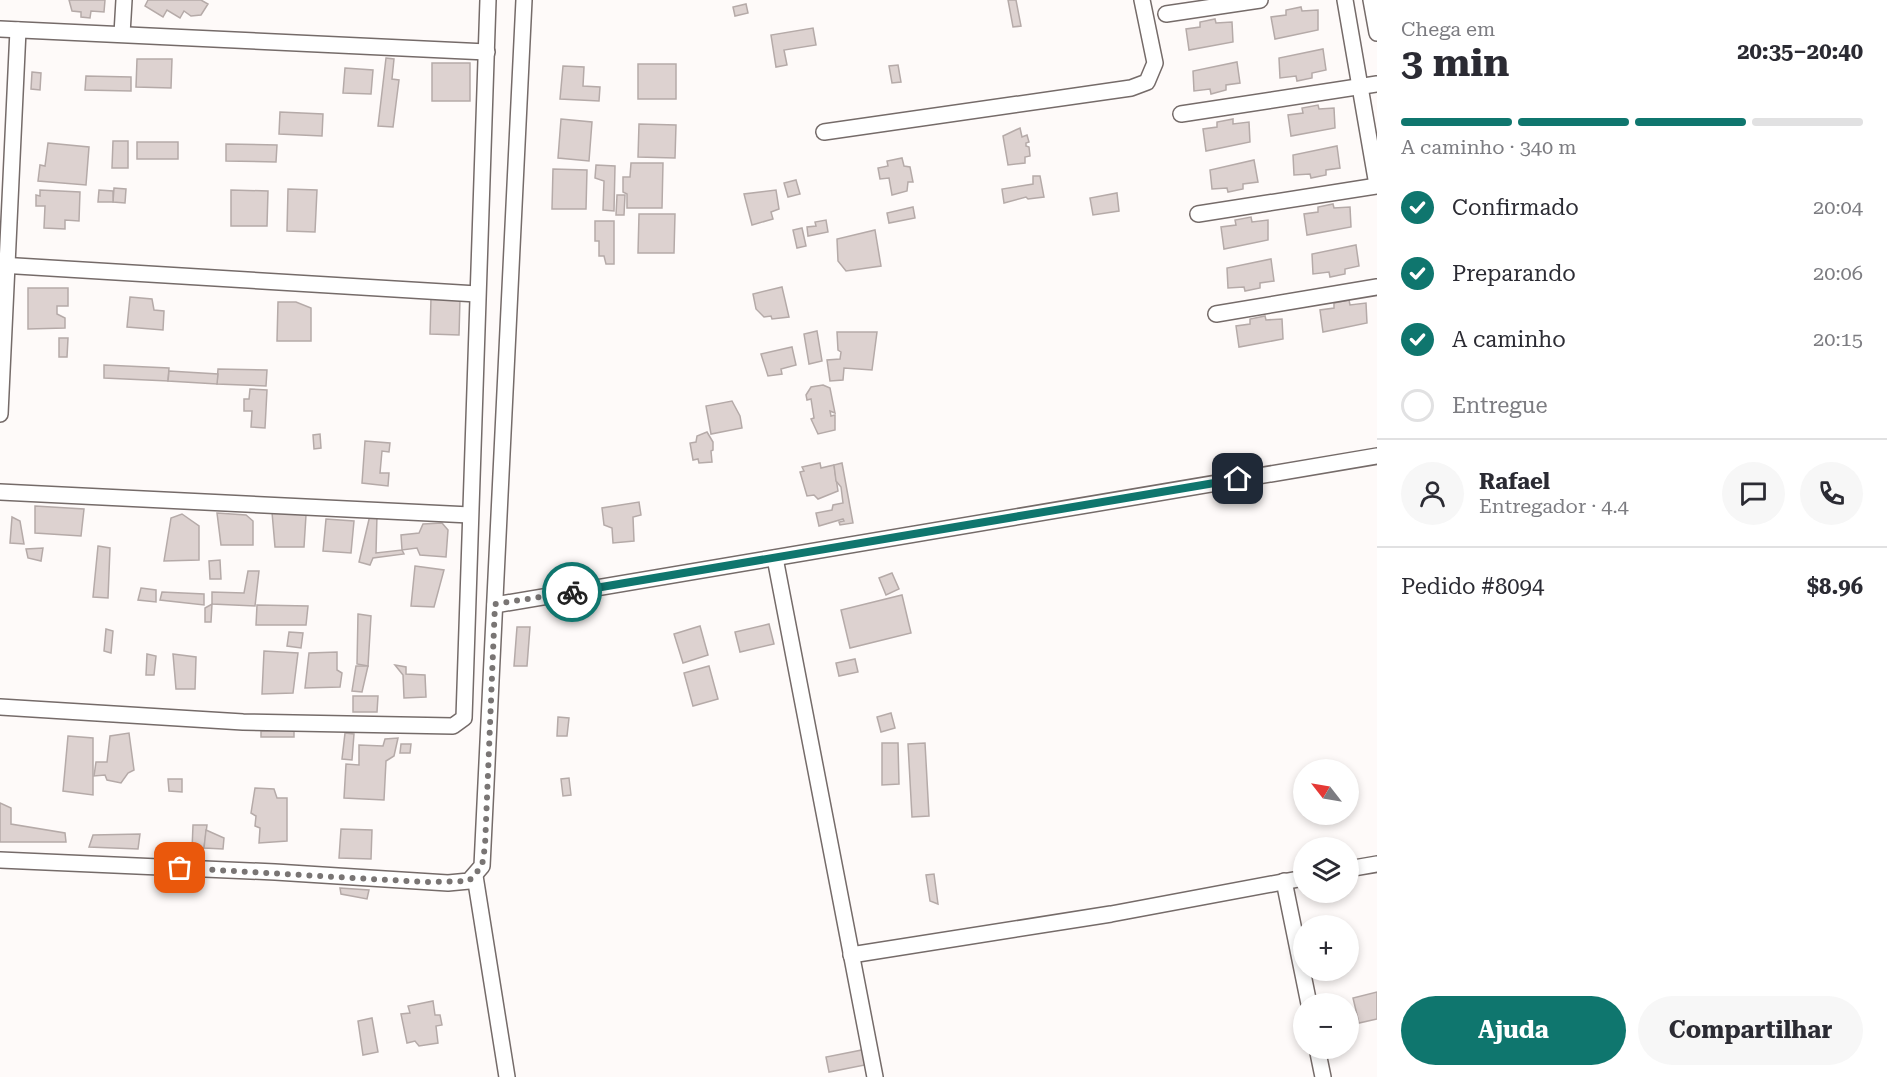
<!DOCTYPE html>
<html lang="pt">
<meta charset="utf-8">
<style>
body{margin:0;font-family:"Roboto Serif",serif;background:#f7f7f7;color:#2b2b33;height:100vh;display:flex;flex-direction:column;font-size:22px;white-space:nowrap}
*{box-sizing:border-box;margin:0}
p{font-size:20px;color:#7c7c81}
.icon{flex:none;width:33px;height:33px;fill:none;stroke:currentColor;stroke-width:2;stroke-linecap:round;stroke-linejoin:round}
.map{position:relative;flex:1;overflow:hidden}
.sheet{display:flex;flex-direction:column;background:#fff;width:510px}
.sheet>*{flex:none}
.needle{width:39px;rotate:301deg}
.tools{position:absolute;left:1293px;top:759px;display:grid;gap:12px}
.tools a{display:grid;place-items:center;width:66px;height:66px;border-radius:50%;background:#fff;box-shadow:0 3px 9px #0003;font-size:30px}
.pin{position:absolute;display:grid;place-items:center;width:51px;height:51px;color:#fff;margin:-26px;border-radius:12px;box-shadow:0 3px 9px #0006}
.courier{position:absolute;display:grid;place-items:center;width:60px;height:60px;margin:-30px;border:4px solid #0f766e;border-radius:50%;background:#fff;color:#222;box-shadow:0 2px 8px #0007}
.summary em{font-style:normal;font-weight:700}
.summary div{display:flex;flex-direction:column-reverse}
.summary{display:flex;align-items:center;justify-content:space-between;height:102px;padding:0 24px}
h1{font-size:39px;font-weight:700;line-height:45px}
.bar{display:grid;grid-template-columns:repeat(4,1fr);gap:9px 6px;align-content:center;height:72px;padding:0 24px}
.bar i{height:8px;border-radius:4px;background:#e1e1e2}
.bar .current{background:#0f766e}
.bar p{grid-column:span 4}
.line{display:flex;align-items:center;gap:15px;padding:0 24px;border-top:2px solid #e1e1e2}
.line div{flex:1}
.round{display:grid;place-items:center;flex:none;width:63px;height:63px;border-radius:32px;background:#f7f7f7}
ol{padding:0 24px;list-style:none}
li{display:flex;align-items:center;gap:18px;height:66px}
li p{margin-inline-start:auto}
li .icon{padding:6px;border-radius:50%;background:#0f766e;color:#fff;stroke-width:4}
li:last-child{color:#7c7c81}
li i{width:33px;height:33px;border:3px solid #e1e1e2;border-radius:50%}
.cta{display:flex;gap:12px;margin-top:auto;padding:12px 24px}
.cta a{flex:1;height:69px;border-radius:36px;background:#0f766e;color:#fff;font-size:24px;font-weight:700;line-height:69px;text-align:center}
.cta a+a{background:#f7f7f7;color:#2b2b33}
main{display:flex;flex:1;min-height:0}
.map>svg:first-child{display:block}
</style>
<main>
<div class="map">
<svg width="1377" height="1077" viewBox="0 0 1377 1077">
<rect width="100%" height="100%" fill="#fefaf9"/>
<g fill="#ddd2d0" stroke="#b5aaa8" stroke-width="1.5">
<path d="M69,0H105L104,12L91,11L90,18L81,17V12L72,11Z"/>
<path d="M148,0H201L208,4L201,15L191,16L184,11L180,18L167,10L163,17L145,6Z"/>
<path d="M1008,0H1016L1021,26L1013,27Z"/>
<path d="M746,4L748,13L735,16L733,7Z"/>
<path d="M1301,7L1302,11L1318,10V30L1275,39L1271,17L1286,15V10Z"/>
<path d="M1215,19L1216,23L1232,22L1233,42L1189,50L1186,29L1200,27V22Z"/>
<path d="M813,28L816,45L784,50L787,65L776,67L771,35Z"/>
<path d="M1323,49L1326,70L1312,73V78L1297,81L1296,76L1280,78L1279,58Z"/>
<path d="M386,58L394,59L392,79L399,80L393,127L378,126Z"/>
<path d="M137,59H172L171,88L136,87Z"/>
<path d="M1237,62L1240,83L1226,85V90L1211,94L1210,89L1194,91L1193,71Z"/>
<rect x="432" y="63" width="38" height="38"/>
<rect x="638" y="64" width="38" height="35"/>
<path d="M898,65L901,82L892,83L889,66Z"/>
<path d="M563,66L584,67L583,86L600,87L599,101L560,99Z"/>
<path d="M345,68L373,70L371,94L343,93Z"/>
<path d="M32,72L41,73L40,90L31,89Z"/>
<path d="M86,76L131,77V91L85,90Z"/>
<path d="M1318,105L1319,109L1334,108L1335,128L1291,136L1288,115L1303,113L1302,108Z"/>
<path d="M280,112L323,114L322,136L279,134Z"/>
<path d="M561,119L592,122L589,161L558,158Z"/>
<path d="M1233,119V124L1249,122L1250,142L1206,151L1203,129L1217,127V122Z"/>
<path d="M639,124L676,125L675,158L638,157Z"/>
<path d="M1020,128L1022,137L1027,135L1029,142L1026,143V146L1029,147L1030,156L1025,157V163L1008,165L1003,136Z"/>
<path d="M113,141H128V168H112Z"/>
<rect x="137" y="142" width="41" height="17"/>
<path d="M48,143L89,147L86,185L38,181L40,165L45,166Z"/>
<path d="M226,144L277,145L276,162L226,161Z"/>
<path d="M1337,146L1340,168L1326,170V175L1311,178L1310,174L1294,175L1293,155Z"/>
<path d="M902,158L904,166L910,167L913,182H908L907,191L892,195L889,178L880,179L878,168L888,166L887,161Z"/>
<path d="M1254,160L1258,182L1243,184V189L1228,192L1227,188L1212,189L1210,170Z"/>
<path d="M631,163H663L662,208H627V194L623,192V177H630Z"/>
<path d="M596,165L615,166L614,211L603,210L604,181L595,178Z"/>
<path d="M553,169L587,170L586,209H552Z"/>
<path d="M1033,176H1040L1044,197L1028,199L1026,197L1004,203L1002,189L1033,184Z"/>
<path d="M796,180L800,194L788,197L784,183Z"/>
<path d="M114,188L126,189L125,203L113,202Z"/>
<path d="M288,189L317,190L315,232L287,231Z"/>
<path d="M40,190L80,192L79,221L65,220V229L44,228L45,206H36V195L40,196Z"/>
<path d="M99,190L113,191V202H98Z"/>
<path d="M231,190L268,191L267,226H231Z"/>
<path d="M776,190L779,209L771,212L773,219L752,225L744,194Z"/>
<path d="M1117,193L1119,211L1093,215L1090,198Z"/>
<path d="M617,195H625L624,215H616Z"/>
<path d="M1333,204L1334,208L1350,207L1351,227L1307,235L1304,214L1318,212V207Z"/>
<path d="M913,207L915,218L889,223L887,213Z"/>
<path d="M639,214H675L674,253H638Z"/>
<path d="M1251,217L1252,222L1268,220V240L1224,249L1221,227L1236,225L1235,220Z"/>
<path d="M826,220L828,232L808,236L807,227L816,226L815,222Z"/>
<path d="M595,221H614V264H606L604,256H599V241H595Z"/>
<path d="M802,228L806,246L797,248L793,230Z"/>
<path d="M875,230L881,266L846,271L838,261L837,239Z"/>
<path d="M1356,245L1359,266L1345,269V274L1330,277L1329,272L1313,274L1312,254Z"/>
<path d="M1271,259L1274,281L1260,283V288L1245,291L1244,287L1228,288L1227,268Z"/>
<path d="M782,287L789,317L772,319L771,316L764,317L756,309L753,294Z"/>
<path d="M28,288H68V306H57V314L65,318V328L28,329Z"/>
<path d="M130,297L152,299L154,310L164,311L163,330L127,327Z"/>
<path d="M431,298L460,299L459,335L430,334Z"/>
<path d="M1349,300L1350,305L1366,303L1367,323L1323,332L1320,310L1334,308V303Z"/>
<path d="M278,302H296L311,308V341H277Z"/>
<path d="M1265,316L1266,320L1282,319L1283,339L1239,347L1236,326L1250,324V319Z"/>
<path d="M817,331L822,361L809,364L804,334Z"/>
<path d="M837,332H877L872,370L844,368L843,380L830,381L827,360L840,359L841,352L838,350Z"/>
<path d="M59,338H68L67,357H59Z"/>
<path d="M792,347L796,365L781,369L782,374L768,376L761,354Z"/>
<path d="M104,365L169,368L168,381L104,378Z"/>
<path d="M218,369L267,370L266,386L217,384Z"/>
<path d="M169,371L218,374L217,384L168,381Z"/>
<path d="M823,385L830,388L835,413L830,411L831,416L835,415V430L818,434L811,419L814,418L811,399L807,400L806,395L811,387Z"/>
<path d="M250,389L267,390L265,428L251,427L252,411H244V399H249Z"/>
<path d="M732,401L740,416L742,428L711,434L706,406Z"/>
<path d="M707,432L713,442V450L711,451L712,462L699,463L698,459L693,460L690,443L696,442L697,436Z"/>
<path d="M320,434L321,448L314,449L313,435Z"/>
<path d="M365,441L390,443L389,452L382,451L380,473H389L388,486L362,483Z"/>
<path d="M820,463L821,468L834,465L838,491L818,499L814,495L807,496L800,472L804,471L802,467Z"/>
<path d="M842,463L853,523L840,525L839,522L844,521L843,519L819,526L816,513L832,510L833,505L843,503L841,487L836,481L834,465Z"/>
<path d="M639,502L641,515L633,517L634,541L613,543L612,528L604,525L602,508Z"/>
<path d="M35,506L84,509L81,536L35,533Z"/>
<path d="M272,512L306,515L304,547H275Z"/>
<path d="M217,513L246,515L253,521V545H221Z"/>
<path d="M182,514L199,526V560L164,561L171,518Z"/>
<path d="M370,515H377L376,553L402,550L404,554L373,558L370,565L359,562Z"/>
<path d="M12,517L20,521L24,544L10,543Z"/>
<path d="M326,519L354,521L351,553L323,551Z"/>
<path d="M442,523L448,530L446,557L420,555L417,548L402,550L401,535L419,533L423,524Z"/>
<path d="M98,546L110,548L108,598L93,597Z"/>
<path d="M43,548L41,561L28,558L26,549Z"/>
<path d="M220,560L221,579H210L209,561Z"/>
<path d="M415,566L444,570L434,607L411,606Z"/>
<path d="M248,571H259L255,606L212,604V592L244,593Z"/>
<path d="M892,573L899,589L886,595L879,578Z"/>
<path d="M141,588L156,590V602L138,600Z"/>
<path d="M162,592L204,594V605L160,600Z"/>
<path d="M902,595L911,633L850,648L841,610Z"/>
<path d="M212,604L211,622H205V608Z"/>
<path d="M257,605L308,606L306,625H256Z"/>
<path d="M358,614L371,616L368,666L357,664Z"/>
<path d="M769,624L774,644L740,652L735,632Z"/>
<path d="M700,626L708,655L683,663L674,634Z"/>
<path d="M517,627H530L527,666H514Z"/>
<path d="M106,629L113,631L111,653L104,651Z"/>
<path d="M289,632L303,633L301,648L287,646Z"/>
<path d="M264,651L298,653L293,693L262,694Z"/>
<path d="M337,652V670L342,673L340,687L305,688L309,653Z"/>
<path d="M147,654L156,656L154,675H146Z"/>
<path d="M173,654L196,657L195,689H176Z"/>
<path d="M855,659L858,672L839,676L836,663Z"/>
<path d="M395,665L406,667V674L425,675L426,697L404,698L403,675Z"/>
<path d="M356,666H368L362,692L352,691Z"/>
<path d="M709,666L718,699L693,706L684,673Z"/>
<path d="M353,696H378L377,712H353Z"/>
<path d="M891,713L895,728L881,732L877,717Z"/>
<path d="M558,717L569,718L567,736H557Z"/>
<path d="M294,730V737H261V731Z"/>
<path d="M129,733L134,770L128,773L121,783L107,780L105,775L94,776L96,762H107L110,736Z"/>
<path d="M345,733L354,734L352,760L342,759Z"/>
<path d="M68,736L93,738V795L63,791Z"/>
<path d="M398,738L394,756L386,761L384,800L344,798L346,764L359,765V745L383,746L385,739Z"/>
<path d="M882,743H898L899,784L882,785Z"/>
<path d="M925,743L929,816L912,817L908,744Z"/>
<path d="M401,744H411L410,753H400Z"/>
<path d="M569,778L571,795L563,796L561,779Z"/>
<path d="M168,779H182V792L169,791Z"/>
<path d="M255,788L274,789L277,798H287V841L259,843L260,828L255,826L256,816L251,813Z"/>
<path d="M0,803L11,808V824L65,833L66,842H0Z"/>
<path d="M193,825H207L204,848L192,850Z"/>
<path d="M341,829L372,830L371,859L339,858Z"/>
<path d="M206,830L224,838L223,849L204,848Z"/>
<path d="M140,834L138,849L89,847L93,835Z"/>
<path d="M934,874L938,904L930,901L926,875Z"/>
<path d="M340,888L369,890L367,899L341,894Z"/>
<path d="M1377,992V1019L1359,1023L1353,998Z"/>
<path d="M433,1001L435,1015H440L442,1025L436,1026L438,1043L419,1046L415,1041L407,1043L401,1014L410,1013L408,1006Z"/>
<path d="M372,1018L378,1052L363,1055L358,1021Z"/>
<path d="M867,1049L870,1064L829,1072L826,1057Z"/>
</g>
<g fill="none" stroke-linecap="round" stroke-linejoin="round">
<g stroke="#756b69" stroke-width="18">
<g id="minor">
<path d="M1345,0L1377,185"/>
<path d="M1371,0L1377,33"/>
<path d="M1166,14L1260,0"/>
<path d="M0,29L487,52"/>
<path d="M122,34L124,0"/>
<path d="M1181,114L1377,84"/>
<path d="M824,132L1131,88L1147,82L1155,63L1142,0"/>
<path d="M1198,214L1377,186"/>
<path d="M0,265L477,294"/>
<path d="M1216,314L1377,287"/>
<path d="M0,414L18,30"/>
<path d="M0,492L470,515"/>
<path d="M775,558L875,1077"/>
<path d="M495,605L1377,456"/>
<path d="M0,707L243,722L453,726L464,718L488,0"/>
<path d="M0,860L275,872L448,883L469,881L482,866L524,0"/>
<path d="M1348,869L1377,864"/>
<path d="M475,876L507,1077"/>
<path d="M1284,881L1309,1004"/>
<path d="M851,955L1111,914L1304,878"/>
<path d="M1317,1048L1323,1077"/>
</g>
</g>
<use href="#minor" stroke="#fff" stroke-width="15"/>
</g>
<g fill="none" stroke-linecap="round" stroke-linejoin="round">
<path stroke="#797574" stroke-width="6" stroke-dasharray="0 10.8" d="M180,868L424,882L469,881L482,866L485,846L495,604L572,592"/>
<path stroke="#0f766e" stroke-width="8" d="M572,592L1238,479"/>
</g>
</svg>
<div class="tools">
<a><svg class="needle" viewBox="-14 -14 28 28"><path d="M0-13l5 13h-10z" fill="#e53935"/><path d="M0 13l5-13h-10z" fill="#7c7c81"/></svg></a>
<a><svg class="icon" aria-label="layers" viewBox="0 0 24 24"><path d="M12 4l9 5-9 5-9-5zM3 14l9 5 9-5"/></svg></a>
<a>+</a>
<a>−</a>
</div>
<div class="pin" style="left:180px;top:868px;background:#ea580c"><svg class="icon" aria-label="bag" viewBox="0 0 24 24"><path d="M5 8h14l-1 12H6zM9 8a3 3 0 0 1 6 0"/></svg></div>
<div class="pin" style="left:1238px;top:479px;background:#1f2937"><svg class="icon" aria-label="home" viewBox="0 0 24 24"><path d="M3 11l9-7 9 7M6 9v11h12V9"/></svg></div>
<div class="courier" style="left:572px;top:592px"><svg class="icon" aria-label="bike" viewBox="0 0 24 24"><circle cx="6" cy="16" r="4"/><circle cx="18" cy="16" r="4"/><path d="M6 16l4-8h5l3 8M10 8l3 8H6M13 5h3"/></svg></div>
</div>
<section class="sheet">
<div class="summary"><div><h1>3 min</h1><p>Chega em</p></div><em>20:35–20:40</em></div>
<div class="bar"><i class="current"></i><i class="current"></i><i class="current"></i><i></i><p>A caminho · 340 m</p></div>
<ol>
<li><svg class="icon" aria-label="check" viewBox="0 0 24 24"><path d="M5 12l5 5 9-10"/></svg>Confirmado<p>20:04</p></li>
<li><svg class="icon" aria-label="check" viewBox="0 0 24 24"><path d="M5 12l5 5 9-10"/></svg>Preparando<p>20:06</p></li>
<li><svg class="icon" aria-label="check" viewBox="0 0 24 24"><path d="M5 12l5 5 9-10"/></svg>A caminho<p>20:15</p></li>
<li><i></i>Entregue</li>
</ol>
<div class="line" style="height:108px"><a class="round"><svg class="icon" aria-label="person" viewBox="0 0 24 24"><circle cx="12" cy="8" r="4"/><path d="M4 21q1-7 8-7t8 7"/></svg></a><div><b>Rafael</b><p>Entregador · 4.4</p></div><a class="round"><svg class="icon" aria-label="chat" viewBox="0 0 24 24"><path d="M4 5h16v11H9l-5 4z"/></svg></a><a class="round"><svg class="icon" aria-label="phone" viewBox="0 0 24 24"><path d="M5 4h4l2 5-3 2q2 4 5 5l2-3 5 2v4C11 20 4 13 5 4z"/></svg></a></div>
<div class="line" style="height:78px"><div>Pedido #8094</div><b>$8.96</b></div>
<div class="cta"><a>Ajuda</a><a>Compartilhar</a></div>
</section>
</main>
